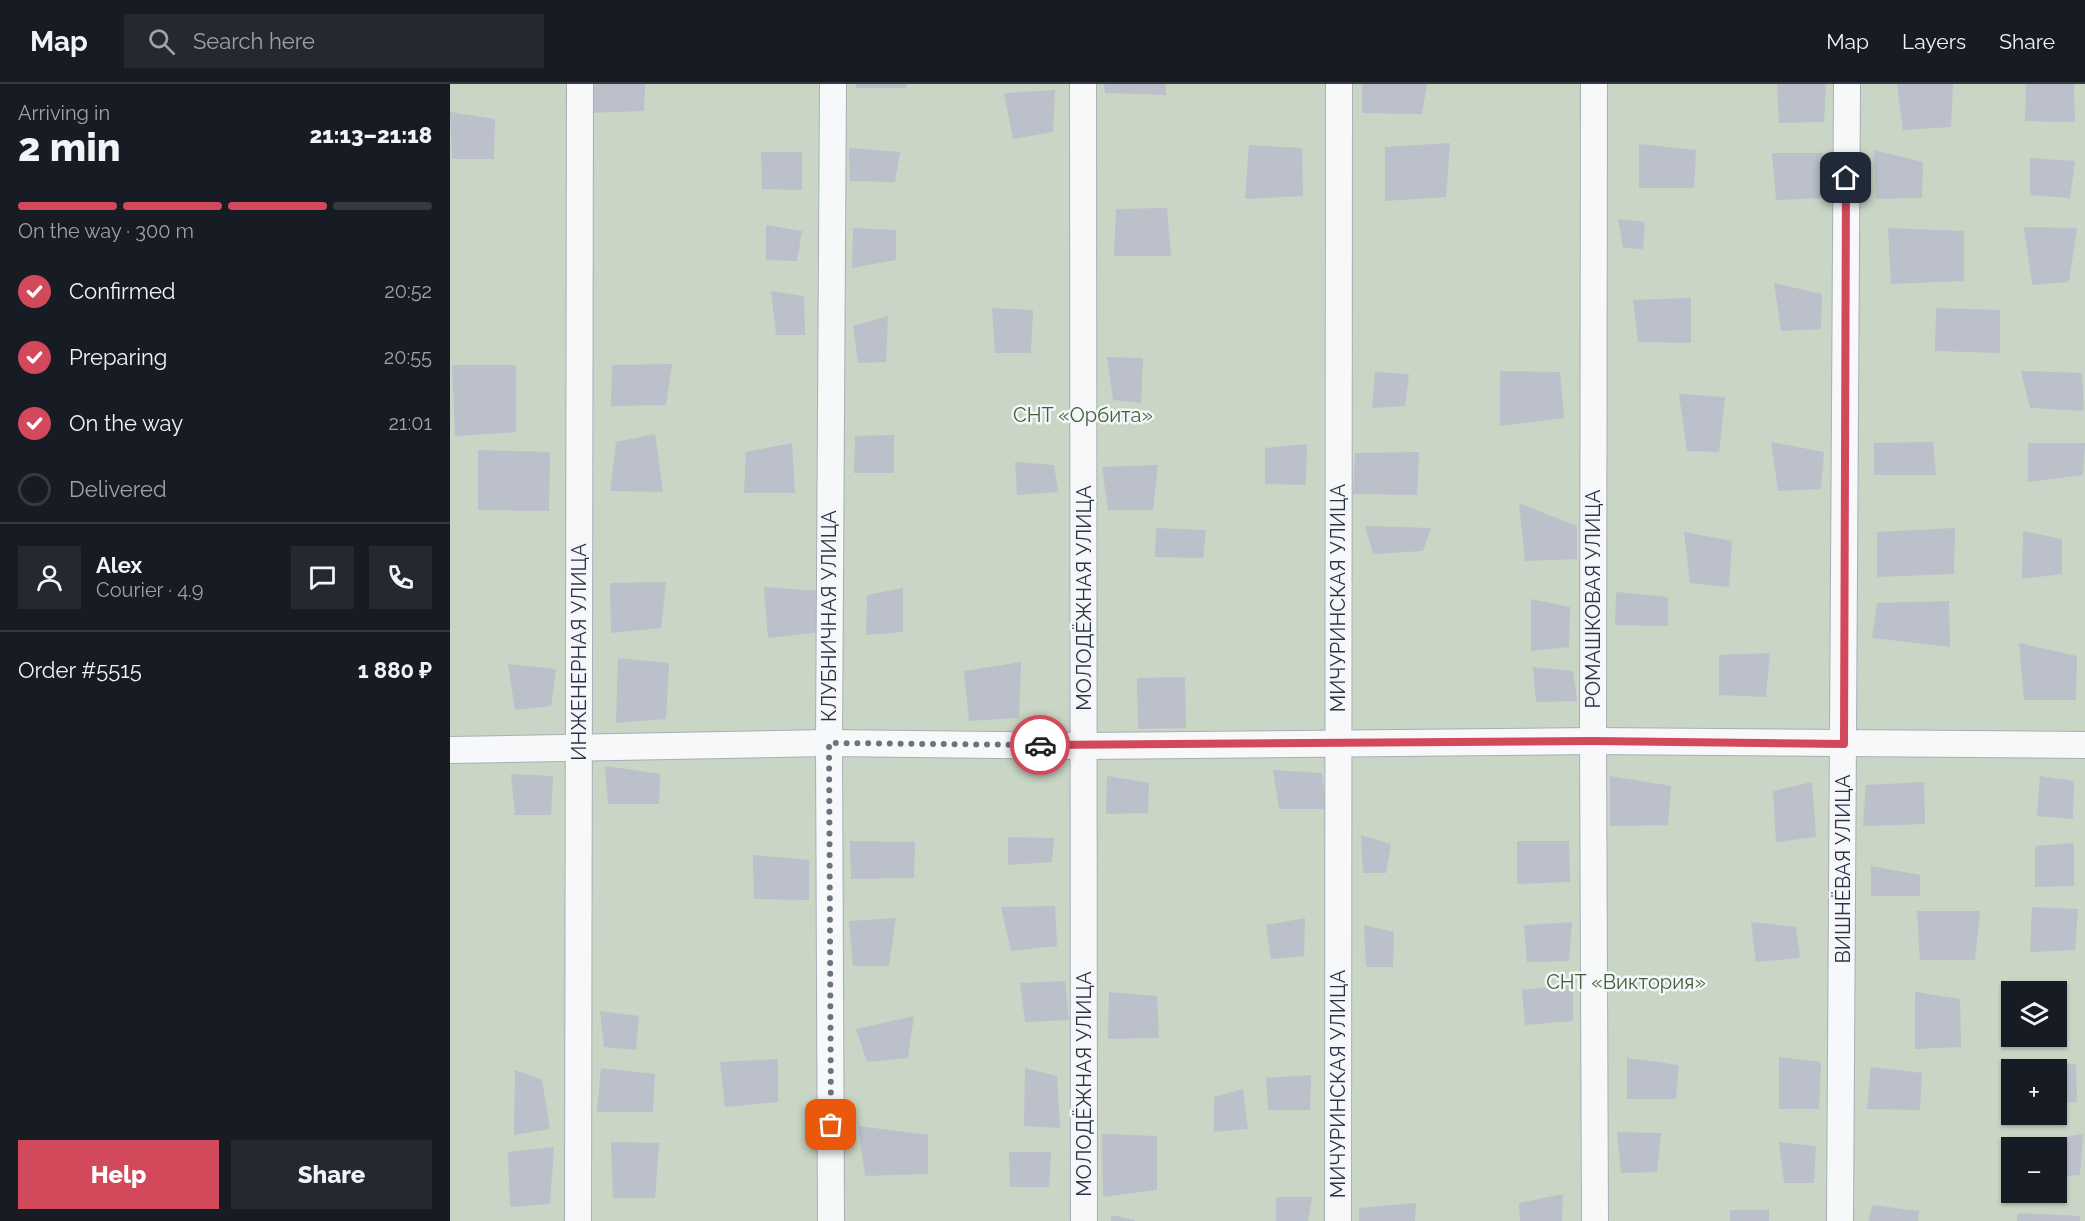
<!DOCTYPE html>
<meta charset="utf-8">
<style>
body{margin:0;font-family:Raleway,sans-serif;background:#242831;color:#f1f3f6;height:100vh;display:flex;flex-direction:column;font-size:22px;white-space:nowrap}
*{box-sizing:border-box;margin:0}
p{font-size:20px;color:#9ea1a6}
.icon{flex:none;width:33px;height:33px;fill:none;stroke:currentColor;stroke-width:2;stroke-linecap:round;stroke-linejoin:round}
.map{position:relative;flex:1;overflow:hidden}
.side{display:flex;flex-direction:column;background:#171b24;width:450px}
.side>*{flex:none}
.controls{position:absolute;left:1551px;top:897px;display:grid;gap:12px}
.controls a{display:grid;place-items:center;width:66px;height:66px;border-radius:0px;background:#171b24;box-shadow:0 2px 4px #0004;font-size:30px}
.pin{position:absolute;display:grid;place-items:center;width:51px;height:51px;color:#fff;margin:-26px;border-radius:12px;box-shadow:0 3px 9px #0006}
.courier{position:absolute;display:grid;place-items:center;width:60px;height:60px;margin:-30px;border:4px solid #d1495b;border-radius:50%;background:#fff;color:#222;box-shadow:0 2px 8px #0007}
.summary em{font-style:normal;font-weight:800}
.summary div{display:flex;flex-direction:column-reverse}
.summary{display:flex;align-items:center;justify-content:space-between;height:102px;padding:0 18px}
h1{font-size:39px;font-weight:800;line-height:45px}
.bar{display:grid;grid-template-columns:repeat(4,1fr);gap:9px 6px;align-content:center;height:72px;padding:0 18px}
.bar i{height:8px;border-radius:4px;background:#363941}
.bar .current{background:#d1495b}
.bar p{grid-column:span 4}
.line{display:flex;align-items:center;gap:15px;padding:0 18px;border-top:2px solid #363941}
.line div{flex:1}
.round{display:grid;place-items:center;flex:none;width:63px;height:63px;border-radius:0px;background:#242831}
ol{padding:0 18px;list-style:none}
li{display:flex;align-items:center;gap:18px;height:66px}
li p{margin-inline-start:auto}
li .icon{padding:6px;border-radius:50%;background:#d1495b;color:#fff;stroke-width:4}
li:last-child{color:#9ea1a6}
li i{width:33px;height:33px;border:3px solid #363941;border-radius:50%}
.cta{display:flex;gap:12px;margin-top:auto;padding:12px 18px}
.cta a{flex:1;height:69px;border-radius:0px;background:#d1495b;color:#fff;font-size:24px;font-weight:800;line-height:69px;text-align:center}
.cta a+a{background:#242831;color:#f1f3f6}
header{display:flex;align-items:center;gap:36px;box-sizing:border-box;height:84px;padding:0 30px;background:#171b24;border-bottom:2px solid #363941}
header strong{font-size:28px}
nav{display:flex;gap:33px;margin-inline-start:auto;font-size:21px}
.search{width:420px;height:54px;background:#242831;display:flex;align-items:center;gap:15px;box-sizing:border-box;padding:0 21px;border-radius:0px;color:#9ea1a6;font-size:22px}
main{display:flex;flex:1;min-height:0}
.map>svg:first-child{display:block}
</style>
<header>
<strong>Map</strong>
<div class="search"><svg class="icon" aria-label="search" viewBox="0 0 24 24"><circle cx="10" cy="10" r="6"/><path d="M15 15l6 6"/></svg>Search here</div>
<nav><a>Map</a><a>Layers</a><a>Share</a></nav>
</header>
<main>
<section class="side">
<div class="summary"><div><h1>2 min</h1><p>Arriving in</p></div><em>21:13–21:18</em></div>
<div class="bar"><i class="current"></i><i class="current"></i><i class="current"></i><i></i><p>On the way · 300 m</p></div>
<ol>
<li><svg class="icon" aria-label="check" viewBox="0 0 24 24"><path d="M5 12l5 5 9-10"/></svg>Confirmed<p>20:52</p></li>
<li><svg class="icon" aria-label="check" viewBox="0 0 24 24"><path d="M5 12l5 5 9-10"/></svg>Preparing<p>20:55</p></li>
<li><svg class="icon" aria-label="check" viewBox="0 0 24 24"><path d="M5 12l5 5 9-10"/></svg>On the way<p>21:01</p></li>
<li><i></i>Delivered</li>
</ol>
<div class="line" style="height:108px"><a class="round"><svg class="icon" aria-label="person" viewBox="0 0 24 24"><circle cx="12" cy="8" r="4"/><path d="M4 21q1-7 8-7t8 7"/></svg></a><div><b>Alex</b><p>Courier · 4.9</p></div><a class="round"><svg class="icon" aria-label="chat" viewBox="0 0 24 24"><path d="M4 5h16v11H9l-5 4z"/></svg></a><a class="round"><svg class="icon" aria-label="phone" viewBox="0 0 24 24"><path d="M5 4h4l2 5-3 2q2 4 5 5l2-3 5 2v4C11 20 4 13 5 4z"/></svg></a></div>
<div class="line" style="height:78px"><div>Order #5515</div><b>1 880 ₽</b></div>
<div class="cta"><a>Help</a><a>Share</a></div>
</section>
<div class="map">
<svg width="1635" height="1137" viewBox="0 0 1635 1137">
<rect width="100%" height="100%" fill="#e4e7ec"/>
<path fill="#c9d6c5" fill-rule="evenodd" d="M0,0H1635V1137H0ZM1562,908H1606V952H1562ZM1562,986H1606V1030H1562ZM1562,1064H1606V1108H1562Z"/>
<g fill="#bbc0ca">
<path d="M138,0H195L194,27L139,29Z"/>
<path d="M406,0H457L456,4H406Z"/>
<path d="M654,0H716V11L655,9Z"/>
<path d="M912,0H977L972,30L912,29Z"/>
<path d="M1327,0H1376L1374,38L1329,39Z"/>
<path d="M1447,0H1503L1501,43L1453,46Z"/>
<path d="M1576,0H1624L1625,38L1575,37Z"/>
<path d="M605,6L603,48L563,55L554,9Z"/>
<path d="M0,28L45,35L44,75H2Z"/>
<path d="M1000,59L996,113L935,117V63Z"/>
<path d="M1189,60L1246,66L1244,104H1189Z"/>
<path d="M799,61L852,64L853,112L795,115Z"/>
<path d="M399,64L450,68L445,98L400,97Z"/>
<path d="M1424,66L1473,78L1472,114L1426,115Z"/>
<path d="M311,68H352V106L312,105Z"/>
<path d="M1322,69H1372L1374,114L1326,116Z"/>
<path d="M1580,74L1625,77L1620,114L1580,111Z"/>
<path d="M717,124L721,172H664L666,125Z"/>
<path d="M1168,135L1195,138L1193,165L1173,164Z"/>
<path d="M316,141L352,147L347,177L316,176Z"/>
<path d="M1574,143L1627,144L1619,198L1582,201Z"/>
<path d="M403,144L446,146V176L402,184Z"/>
<path d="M1438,144L1514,147V197L1441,200Z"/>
<path d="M1324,199L1372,210L1371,245L1331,247Z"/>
<path d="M321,207L354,212L355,251H326Z"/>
<path d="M1241,214V259L1188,258L1183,216Z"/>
<path d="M542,224L583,226L581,269H545Z"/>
<path d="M1486,224L1550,226V269L1485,267Z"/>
<path d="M438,232L436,278L408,279L403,242Z"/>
<path d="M657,273L693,274L691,319L663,316Z"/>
<path d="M222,280L216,321L161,322L162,281Z"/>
<path d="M2,281H66V348L5,352Z"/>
<path d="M1050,287L1110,288L1114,334L1050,342Z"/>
<path d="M1571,287L1632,289L1634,327L1580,324Z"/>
<path d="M925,288L959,290L955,322L922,324Z"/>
<path d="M1229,310L1275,313L1269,368L1237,367Z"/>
<path d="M205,350L213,408L160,407L166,358Z"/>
<path d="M444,351V389H404L405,352Z"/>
<path d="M1321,358L1374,368L1371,405L1328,407Z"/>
<path d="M1483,358L1486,391H1424V359Z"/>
<path d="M342,359L345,409H294L296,368Z"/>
<path d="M1578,359H1635L1633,391L1578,398Z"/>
<path d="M857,360L856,401L815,400V364Z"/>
<path d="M28,366L100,368L99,427L28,426Z"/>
<path d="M969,368L967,411L903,410L905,369Z"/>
<path d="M565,378L604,381L608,408L567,411Z"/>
<path d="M708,381L703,426H658L652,383Z"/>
<path d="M1069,419L1127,442V475L1075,477Z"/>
<path d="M915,442L981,444L973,467L923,470Z"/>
<path d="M706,444L756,446L753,474L705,473Z"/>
<path d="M1505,444L1504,490L1427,493V448Z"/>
<path d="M1573,447L1612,455V490L1572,495Z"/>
<path d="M1234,448L1282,457L1279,503L1240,499Z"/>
<path d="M216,498L211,544L161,549L160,499Z"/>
<path d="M314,503L368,507L372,548L318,554Z"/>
<path d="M453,504V548L416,551L417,511Z"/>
<path d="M1166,508L1218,513V542L1165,541Z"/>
<path d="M1081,515L1120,523L1119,563L1081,567Z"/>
<path d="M1499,517L1500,563L1422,554L1427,519Z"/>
<path d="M1569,559L1627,572L1626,616H1574Z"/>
<path d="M1320,569L1316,613L1269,611V571Z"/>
<path d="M168,574L219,579L216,635L166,639Z"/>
<path d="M571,578L569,634L519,637L514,587Z"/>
<path d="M58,580L106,585L101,622L65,626Z"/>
<path d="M1083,583L1123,587L1127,617L1086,618Z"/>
<path d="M735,593L736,644L688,645L687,594Z"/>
<path d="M155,682L210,690L209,720H158Z"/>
<path d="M823,686L872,689L876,725H829Z"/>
<path d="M61,690L103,692L101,731H65Z"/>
<path d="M657,692L699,699L698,729L656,730Z"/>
<path d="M1160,692L1221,702L1218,741L1160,742Z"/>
<path d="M1590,692L1624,697L1623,735L1587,732Z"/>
<path d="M1362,698L1366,753L1326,758L1323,707Z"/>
<path d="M1474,698L1475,740L1413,742L1416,701Z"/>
<path d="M911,751L941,760L936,789H913Z"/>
<path d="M558,753L604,754L602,778L558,781Z"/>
<path d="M400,757L465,758L464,794L401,795Z"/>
<path d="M1067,757H1119L1120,798L1067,800Z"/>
<path d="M1624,759V802L1585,803V762Z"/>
<path d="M303,771L359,776V816L304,815Z"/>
<path d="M1421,782L1470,791V812H1421Z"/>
<path d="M605,822L607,862L561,867L551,823Z"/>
<path d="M1582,823L1628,825L1625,866L1580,868Z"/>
<path d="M1467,827H1530L1525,876H1470Z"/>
<path d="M446,834L439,882H403L399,837Z"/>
<path d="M855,834L854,872L821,875L816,841Z"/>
<path d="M1122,838L1119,877L1077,878L1074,841Z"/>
<path d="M1301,838L1346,843L1350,874L1306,878Z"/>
<path d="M914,841L944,848L943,883H916Z"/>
<path d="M615,897L619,936L575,938L570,899Z"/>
<path d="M1123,901V937L1075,941L1072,906Z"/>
<path d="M659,908L707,912L709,954L658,955Z"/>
<path d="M1465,908L1510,915L1511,963L1465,965Z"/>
<path d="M150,927L189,932L186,966L154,963Z"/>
<path d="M464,932L458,974L417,978L406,945Z"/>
<path d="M1329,973L1371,978L1369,1025H1329Z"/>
<path d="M1177,974L1229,981L1226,1015H1177Z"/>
<path d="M328,975V1018L275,1023L270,978Z"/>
<path d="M1626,980L1627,1018L1606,1019V986H1590V982Z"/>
<path d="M1421,983L1472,989L1470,1026L1417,1025Z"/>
<path d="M151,984L205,990L203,1028H147Z"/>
<path d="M575,984L607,992L610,1044L574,1042Z"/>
<path d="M65,986L92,996L100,1045L64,1051Z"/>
<path d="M861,991L860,1026H818L816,994Z"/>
<path d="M793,1005L798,1045L764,1048V1013Z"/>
<path d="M408,1042L478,1051V1090L415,1092Z"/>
<path d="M1167,1048L1211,1049L1207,1088L1171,1089Z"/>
<path d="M652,1050L707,1052V1106L653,1113Z"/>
<path d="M1633,1050L1630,1091L1606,1093V1064H1595V1056Z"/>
<path d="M161,1058L209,1059L205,1114H163Z"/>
<path d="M1329,1058L1366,1062L1364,1099H1334Z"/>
<path d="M104,1063L100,1120L60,1123L58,1068Z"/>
<path d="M559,1068H601L599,1103H560Z"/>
<path d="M1113,1110L1112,1137H1070L1069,1119Z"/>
<path d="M826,1113H862L858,1137H826Z"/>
<path d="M966,1119L965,1137H909V1124Z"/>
<path d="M1422,1121L1469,1127L1468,1137H1419Z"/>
<rect x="1280" y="1126" width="39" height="11"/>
<path d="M1568,1129L1630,1132V1137H1567Z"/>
<path d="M661,1131L685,1136V1137H661Z"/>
</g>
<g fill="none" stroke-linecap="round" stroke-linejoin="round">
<g stroke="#a9aeb7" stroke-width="28">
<g id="street">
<path d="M633,0L634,1137"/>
<path d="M1144,0L1143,657L1145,1137"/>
<path d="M0,666L379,659L635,662L1143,657L1635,661"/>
<path d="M128,1137L130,0"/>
<path d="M381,1137L379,659L383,0"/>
<path d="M888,1137L889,0"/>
<path d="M1390,1137L1397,0"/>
</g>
</g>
<use href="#street" stroke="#f7f8fa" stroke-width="26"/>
</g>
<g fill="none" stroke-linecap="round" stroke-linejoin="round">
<path stroke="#6c737f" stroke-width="6" stroke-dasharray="0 10.8" d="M381,1041L379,659L590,661"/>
<path stroke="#d1495b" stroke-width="8" d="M590,661L1143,657L1394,660L1396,94"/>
</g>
<g text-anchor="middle" stroke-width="5" stroke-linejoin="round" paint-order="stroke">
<g font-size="20" fill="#3f6138" stroke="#f4f6f9">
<text x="633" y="338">СНТ «Орбита»</text>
<text x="1176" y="905">СНТ «Виктория»</text>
</g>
<g font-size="20" fill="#2b3445" stroke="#f4f6f9">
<text transform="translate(634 514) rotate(-90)" y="7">МОЛОДЁЖНАЯ УЛИЦА</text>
<text transform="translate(888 514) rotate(-90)" y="7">МИЧУРИНСКАЯ УЛИЦА</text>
<text transform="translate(1143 515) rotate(-90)" y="7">РОМАШКОВАЯ УЛИЦА</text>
<text transform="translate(379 532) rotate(-90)" y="7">КЛУБНИЧНАЯ УЛИЦА</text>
<text transform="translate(129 568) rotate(-90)" y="7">ИНЖЕНЕРНАЯ УЛИЦА</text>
<text transform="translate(1393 785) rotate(-90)" y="7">ВИШНЁВАЯ УЛИЦА</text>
<text transform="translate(634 1000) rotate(-90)" y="7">МОЛОДЁЖНАЯ УЛИЦА</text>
<text transform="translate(888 1000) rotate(-90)" y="7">МИЧУРИНСКАЯ УЛИЦА</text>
</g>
</g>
</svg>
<div class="controls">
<a><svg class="icon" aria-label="layers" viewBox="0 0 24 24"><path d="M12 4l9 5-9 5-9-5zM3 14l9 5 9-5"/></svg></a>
<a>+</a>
<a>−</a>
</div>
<div class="pin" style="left:381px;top:1041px;background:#ea580c"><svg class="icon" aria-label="bag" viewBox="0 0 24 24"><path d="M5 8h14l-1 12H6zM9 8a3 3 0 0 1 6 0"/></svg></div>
<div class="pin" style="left:1396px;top:94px;background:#1f2937"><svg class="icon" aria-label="home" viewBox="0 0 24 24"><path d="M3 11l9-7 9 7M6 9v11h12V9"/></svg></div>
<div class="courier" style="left:590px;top:661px"><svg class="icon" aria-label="car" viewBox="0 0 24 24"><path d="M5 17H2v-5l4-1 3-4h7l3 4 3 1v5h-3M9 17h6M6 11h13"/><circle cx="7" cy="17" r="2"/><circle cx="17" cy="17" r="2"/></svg></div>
</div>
</main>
